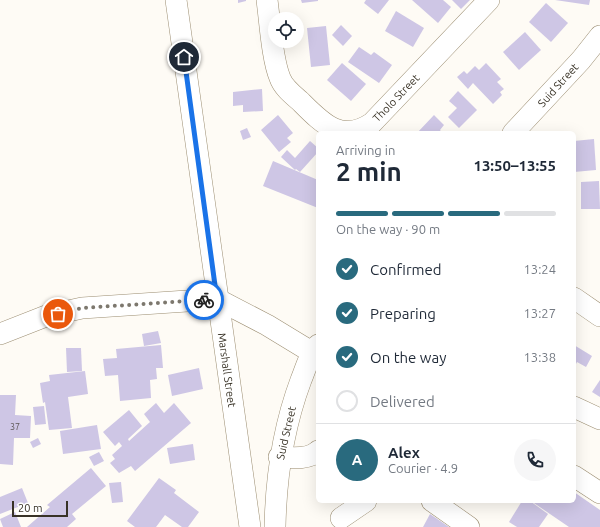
<!DOCTYPE html>
<meta charset="utf-8">
<style>
body{margin:0;font-family:Ubuntu,sans-serif;background:#f6f6f7;color:#1f2937;height:100vh;display:flex;flex-direction:column;font-size:15px;white-space:nowrap}
*{box-sizing:border-box;margin:0}
p{font-size:13px;color:#747a83}
.icon{flex:none;width:22px;height:22px;fill:none;stroke:currentColor;stroke-width:2;stroke-linecap:round;stroke-linejoin:round}
.map{position:relative;flex:1;overflow:hidden}
.panel{position:absolute;left:316px;top:131px;width:260px;height:372px;display:flex;flex-direction:column;background:#fff;border-radius:6px;box-shadow:0 4px 16px #0002}
.panel>*{flex:none}
.controls{position:absolute;left:268px;top:12px;display:grid;gap:8px}
.controls a{display:grid;place-items:center;width:36px;height:36px;border-radius:50%;background:#fff;box-shadow:0 4px 16px #0002;font-size:20px}
.scale{position:absolute;left:12px;bottom:10px;width:56px;box-sizing:border-box;padding-left:4px;border:2px solid #383226;border-top:0;font-size:11px;line-height:14px;white-space:nowrap;color:#383226;-webkit-text-stroke:3px #fff;paint-order:stroke}
.pin{position:absolute;display:grid;place-items:center;width:34px;height:34px;color:#fff;margin:-17px;border:2px solid #fff;border-radius:50%;box-shadow:0 1px 4px #0007}
.courier{position:absolute;display:grid;place-items:center;width:40px;height:40px;margin:-20px;border:3px solid #1a73e8;border-radius:50%;background:#fff;color:#222;box-shadow:0 1px 5px #0007}
.head em{font-style:normal;font-weight:600}
.head div{display:flex;flex-direction:column-reverse}
.head{display:flex;align-items:center;justify-content:space-between;height:68px;padding:0 20px}
h1{font-size:26px;font-weight:600;line-height:30px}
.bar{display:grid;grid-template-columns:repeat(4,1fr);gap:6px 4px;align-content:center;height:48px;padding:0 20px}
.bar i{height:5px;border-radius:3px;background:#e0e1e3}
.bar .current{background:#296a7e}
.bar p{grid-column:span 4}
.line{display:flex;align-items:center;gap:10px;padding:0 20px;border-top:1px solid #e0e1e3}
.line div{flex:1}
.round{display:grid;place-items:center;flex:none;width:42px;height:42px;border-radius:21px;background:#f6f6f7}
ol{padding:0 20px;list-style:none}
li{display:flex;align-items:center;gap:12px;height:44px}
li p{margin-inline-start:auto}
li .icon{padding:4px;border-radius:50%;background:#296a7e;color:#fff;stroke-width:4}
li:last-child{color:#747a83}
li i{width:22px;height:22px;border:2px solid #e0e1e3;border-radius:50%}
.map>svg:first-child{display:block}
</style>
<div class="map">
<svg width="600" height="527" viewBox="0 0 600 527">
<rect width="100%" height="100%" fill="#fefbf5"/>
<g fill="#cec6e5">
<path d="M238,0H246V1L238,3Z"/>
<path d="M301,0H318V1L302,3Z"/>
<path d="M366,0H389L378,14L364,3Z"/>
<path d="M412,0H443L451,7L438,23Z"/>
<path d="M452,0H470L461,9Z"/>
<path d="M555,0H590L589,5Z"/>
<path d="M546,3L568,23L551,42L529,22Z"/>
<path d="M396,11L424,28L413,47L385,31Z"/>
<path d="M341,25L352,36L343,46L332,35Z"/>
<path d="M326,26L330,65L311,67L307,28Z"/>
<path d="M525,32L541,50L519,70L503,52Z"/>
<path d="M359,47L371,55L374,52L392,65L379,83L348,62Z"/>
<path d="M342,63L366,84L351,101L327,80Z"/>
<path d="M486,63L501,79L497,82L504,89L500,92L502,95L493,104L473,83L468,89L457,77L464,71L467,74L475,66L479,70Z"/>
<path d="M262,89L263,111L243,112V105L233,106V92Z"/>
<path d="M458,91L477,110L459,128L448,117L457,108L449,101Z"/>
<path d="M278,115L293,133L287,138L291,142L279,152L261,130Z"/>
<path d="M434,115L444,125L440,130L442,133H417Z"/>
<path d="M247,128L251,137L243,140L240,131Z"/>
<path d="M594,139L596,170L574,172V141Z"/>
<path d="M310,141L318,148V152L300,172L296,169L295,170L281,157L287,150L295,158Z"/>
<path d="M273,161L318,180V208L263,186Z"/>
<path d="M599,181L600,209H581V182Z"/>
<path d="M158,331L161,343L144,346L142,334Z"/>
<path d="M161,345L163,368H156L157,379L150,380L151,398L120,401L118,375L105,376L103,359L117,358L116,349Z"/>
<path d="M574,345L592,356L586,367L577,362L575,366L574,365Z"/>
<path d="M66,348H81L82,371L67,372Z"/>
<path d="M199,368L203,389L172,396L168,375Z"/>
<path d="M85,371L88,394L68,397L72,428L49,430L45,402L43,403L40,383L50,381L49,375Z"/>
<path d="M600,380V397L592,392Z"/>
<path d="M0,395H16L15,415L31,416L30,438H14L13,465L0,464Z"/>
<path d="M156,403L164,413L174,403L191,423L135,471L131,466L119,473L110,463L115,459L112,455L122,446L119,442L115,446L103,432L129,410L142,426L128,439L129,441L150,422L144,414Z"/>
<path d="M44,406L46,424L35,425L33,407Z"/>
<path d="M97,425L101,449L63,454L60,431Z"/>
<path d="M38,438L41,444L33,448L30,442Z"/>
<path d="M193,444L195,460L170,464L167,448Z"/>
<path d="M99,452L104,461L94,466L89,457Z"/>
<path d="M91,468L106,486L72,514L76,519L67,527H27L50,507L47,505Z"/>
<path d="M159,478L176,490L174,493L199,512L188,527H182L165,515L156,527H135L127,521Z"/>
<path d="M121,482L123,502L112,503L109,483Z"/>
<path d="M22,488L28,503L0,514V497Z"/>
<path d="M574,492L600,510V527H569L531,501H574Z"/>
<path d="M522,501H530L548,514L539,527H517L509,522Z"/>
<path d="M15,512L21,527H3L0,519Z"/>
<path d="M430,514L449,527H423Z"/>
</g>
<g fill="none" stroke-linecap="round" stroke-linejoin="round">
<g stroke="#9c8e72" stroke-width="22">
<g id="minor">
<path d="M176,0L250,527"/>
<path d="M267,0C270,22 272,59 280,78C283,87 293,95 300,101C322,123 341,144 372,123L489,0"/>
<path d="M513,133L581,60L600,36"/>
<path d="M574,298L600,316"/>
<path d="M0,334L46,316L82,308L217,299L267,325L318,356"/>
<path d="M574,407L600,419"/>
<path d="M279,457C291,458 309,460 318,451"/>
<path d="M574,476L600,493"/>
<path d="M432,501L469,527"/>
<path d="M341,518L366,501"/>
<path d="M275,527C276,476 283,428 301,380C306,368 309,355 318,345"/>
</g>
</g>
<use href="#minor" stroke="#fff" stroke-width="21"/>
</g>
<g fill="none" stroke-linecap="round" stroke-linejoin="round">
<path stroke="#7d786e" stroke-width="4" stroke-dasharray="0 7.2" d="M58,314L82,308L204,300"/>
<path stroke="#1a73e8" stroke-width="5" d="M184,57L217,300H204"/>
</g>
<g text-anchor="middle" stroke-width="4" stroke-linejoin="round" paint-order="stroke">
<g font-size="9" fill="#5e5756">
<text x="15" y="430">37</text>
</g>
<g font-size="11" fill="#383226" stroke="#fff">
<text transform="translate(558 85) rotate(-48)" y="4">Suid Street</text>
<text transform="translate(396 98) rotate(-46)" y="4">Tholo Street</text>
<text transform="translate(227 370) rotate(82)" y="4">Marshall Street</text>
<text transform="translate(286 433) rotate(-77)" y="4">Suid Street</text>
</g>
</g>
</svg>
<div class="controls">
<a><svg class="icon" aria-label="locate" viewBox="0 0 24 24"><circle cx="12" cy="12" r="6"/><path d="M12 2v4M12 18v4M2 12h4M18 12h4"/></svg></a>
</div>
<div class="scale">20 m</div>
<div class="pin" style="left:58px;top:314px;background:#ea580c"><svg class="icon" aria-label="bag" viewBox="0 0 24 24"><path d="M5 8h14l-1 12H6zM9 8a3 3 0 0 1 6 0"/></svg></div>
<div class="pin" style="left:184px;top:57px;background:#1f2937"><svg class="icon" aria-label="home" viewBox="0 0 24 24"><path d="M3 11l9-7 9 7M6 9v11h12V9"/></svg></div>
<div class="courier" style="left:204px;top:300px"><svg class="icon" aria-label="bike" viewBox="0 0 24 24"><circle cx="6" cy="16" r="4"/><circle cx="18" cy="16" r="4"/><path d="M6 16l4-8h5l3 8M10 8l3 8H6M13 5h3"/></svg></div>
<section class="panel">
<div class="head"><div><h1>2 min</h1><p>Arriving in</p></div><em>13:50–13:55</em></div>
<div class="bar"><i class="current"></i><i class="current"></i><i class="current"></i><i></i><p>On the way · 90 m</p></div>
<ol>
<li><svg class="icon" aria-label="check" viewBox="0 0 24 24"><path d="M5 12l5 5 9-10"/></svg>Confirmed<p>13:24</p></li>
<li><svg class="icon" aria-label="check" viewBox="0 0 24 24"><path d="M5 12l5 5 9-10"/></svg>Preparing<p>13:27</p></li>
<li><svg class="icon" aria-label="check" viewBox="0 0 24 24"><path d="M5 12l5 5 9-10"/></svg>On the way<p>13:38</p></li>
<li><i></i>Delivered</li>
</ol>
<div class="line" style="height:72px"><b class="round" style="background:#296a7e;color:#fff">A</b><div><b>Alex</b><p>Courier · 4.9</p></div><a class="round"><svg class="icon" aria-label="phone" viewBox="0 0 24 24"><path d="M5 4h4l2 5-3 2q2 4 5 5l2-3 5 2v4C11 20 4 13 5 4z"/></svg></a></div>
</section>
</div>
